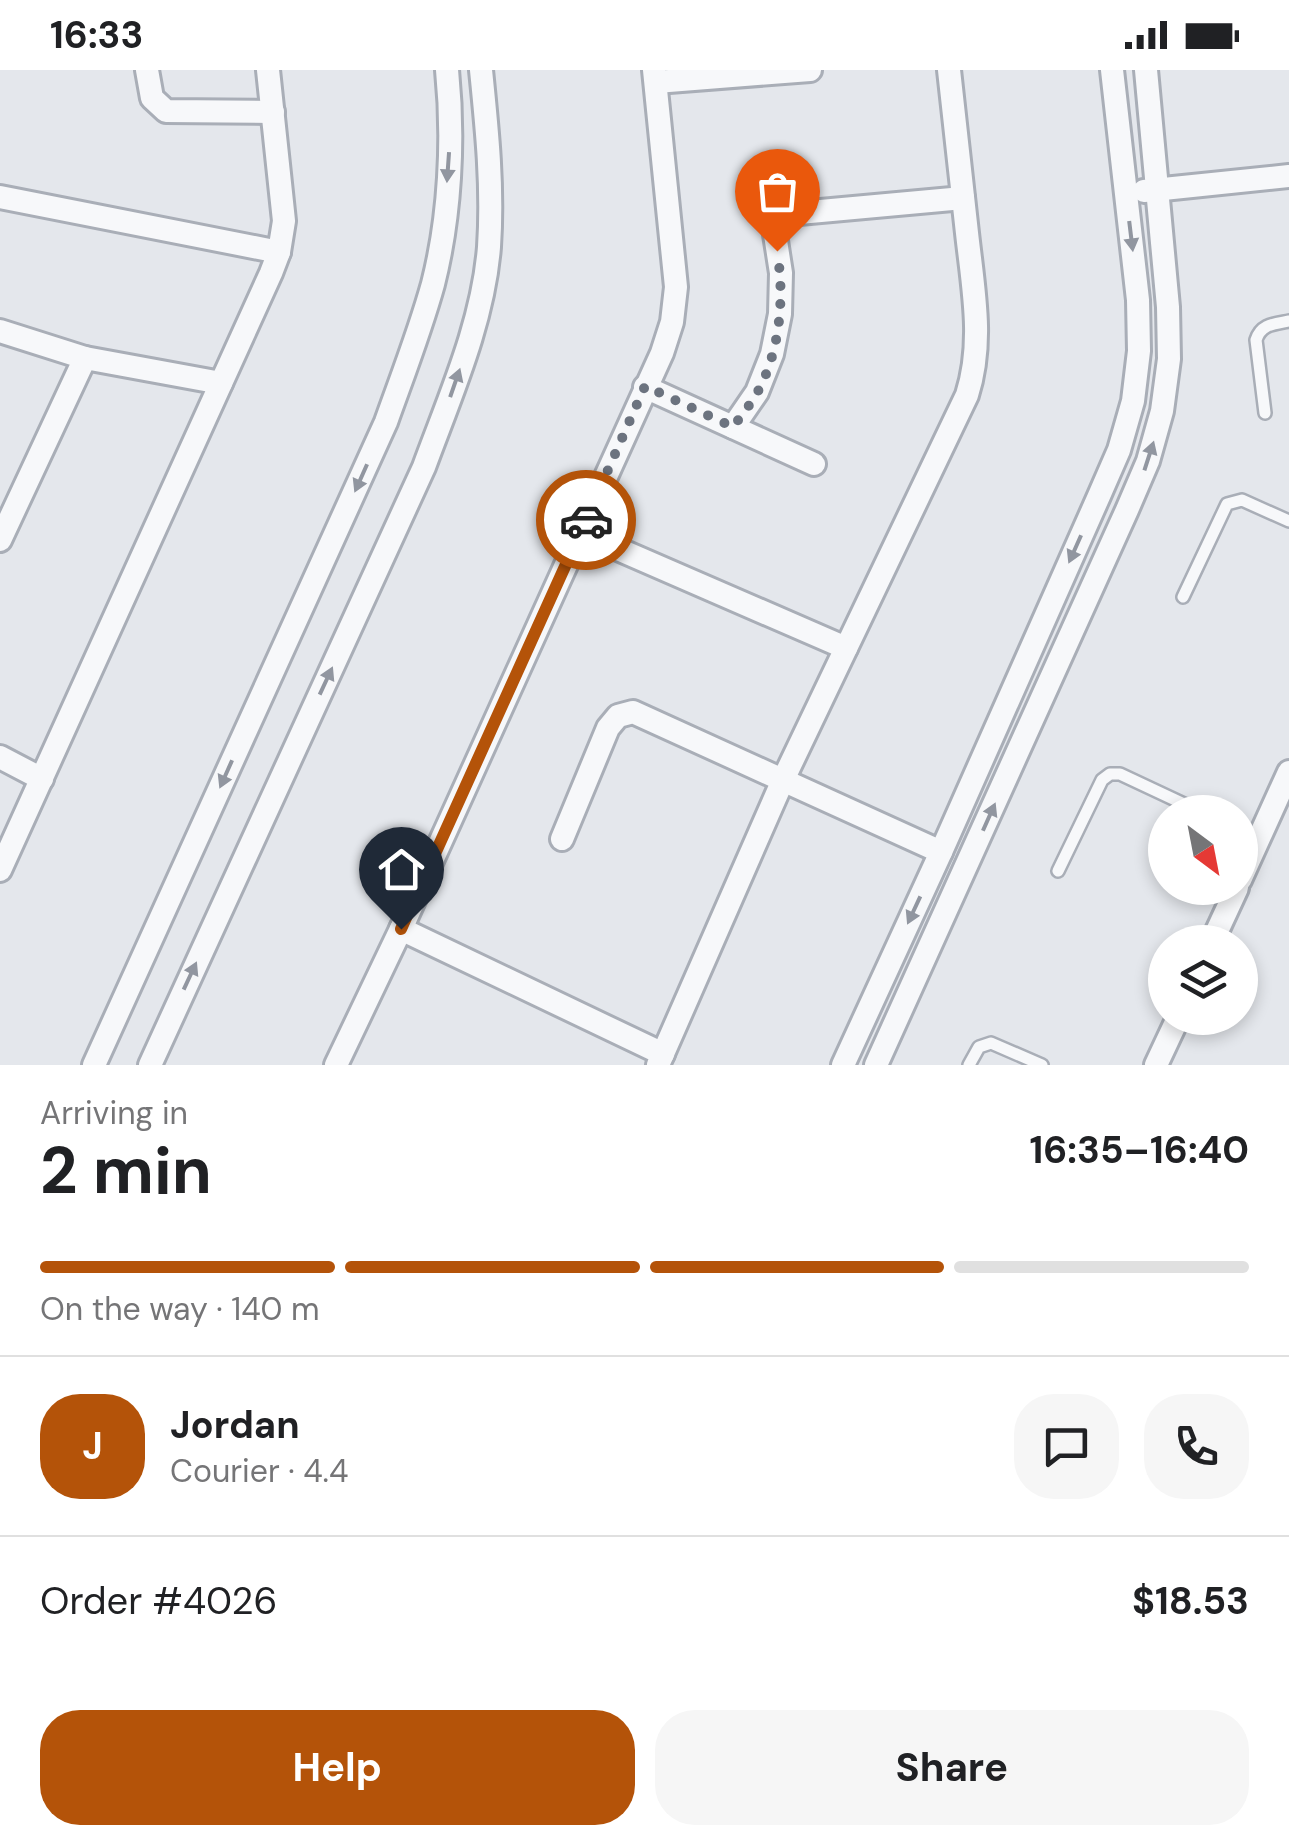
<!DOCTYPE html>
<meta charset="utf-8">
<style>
body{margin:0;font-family:"DM Sans",sans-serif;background:#f6f6f6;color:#202124;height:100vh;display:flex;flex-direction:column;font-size:38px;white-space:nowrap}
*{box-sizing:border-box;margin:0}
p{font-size:32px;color:#757577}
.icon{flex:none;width:55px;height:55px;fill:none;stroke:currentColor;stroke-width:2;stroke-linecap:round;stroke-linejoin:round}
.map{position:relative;height:995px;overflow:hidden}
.drawer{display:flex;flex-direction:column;background:#fff;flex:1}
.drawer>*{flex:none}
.needle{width:65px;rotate:148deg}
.tools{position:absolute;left:1148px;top:725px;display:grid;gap:20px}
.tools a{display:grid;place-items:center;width:110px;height:110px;border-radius:50%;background:#fff;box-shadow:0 5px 15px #0003;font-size:50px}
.pin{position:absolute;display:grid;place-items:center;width:85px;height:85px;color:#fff;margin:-102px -42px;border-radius:50% 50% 50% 0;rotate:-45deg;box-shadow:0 0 10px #0007}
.pin .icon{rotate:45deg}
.courier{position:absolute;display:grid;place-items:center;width:100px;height:100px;margin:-50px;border:8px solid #b45309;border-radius:50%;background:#fff;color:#222;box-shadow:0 2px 12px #0007}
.headline em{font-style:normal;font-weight:700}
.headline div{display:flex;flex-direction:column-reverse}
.headline{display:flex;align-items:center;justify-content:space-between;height:170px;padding:0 40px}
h1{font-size:65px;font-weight:700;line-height:75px}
.bar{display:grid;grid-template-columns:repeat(4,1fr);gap:15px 10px;align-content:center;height:120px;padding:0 40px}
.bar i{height:12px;border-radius:8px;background:#e0e0e0}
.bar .current{background:#b45309}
.bar p{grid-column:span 4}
.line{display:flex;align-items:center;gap:25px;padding:0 40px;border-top:2px solid #e0e0e0}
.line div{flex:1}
.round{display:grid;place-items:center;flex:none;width:105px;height:105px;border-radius:40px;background:#f6f6f6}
.cta{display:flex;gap:20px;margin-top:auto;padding:20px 40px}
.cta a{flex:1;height:115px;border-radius:40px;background:#b45309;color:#fff;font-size:40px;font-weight:700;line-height:115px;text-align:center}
.cta a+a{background:#f6f6f6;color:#202124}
.status{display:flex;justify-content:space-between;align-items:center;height:70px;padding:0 50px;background:#fff;direction:ltr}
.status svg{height:28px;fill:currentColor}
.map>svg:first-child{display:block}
</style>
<div class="status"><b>16:33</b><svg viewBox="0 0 49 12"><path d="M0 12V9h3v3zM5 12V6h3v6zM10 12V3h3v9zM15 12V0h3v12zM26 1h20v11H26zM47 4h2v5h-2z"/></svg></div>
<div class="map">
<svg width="1289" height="995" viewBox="0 0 1289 995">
<rect width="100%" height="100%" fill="#e4e7ec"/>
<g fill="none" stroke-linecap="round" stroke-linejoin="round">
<g stroke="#a9aeb7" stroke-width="16">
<g id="service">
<path d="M1265,343L1256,270C1261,254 1274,254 1289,251"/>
<path d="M1183,527L1227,434L1242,430L1289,451"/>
<path d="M1240,761L1258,770"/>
<path d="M1058,801L1102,710L1110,704H1120L1201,742"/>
<path d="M969,995L979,977L991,973L1042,995"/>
</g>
</g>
<g stroke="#a9aeb7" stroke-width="28">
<g id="minor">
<path d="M147,0L152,28L166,41L273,42"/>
<path d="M656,12L810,0"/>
<path d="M1144,121L1289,106"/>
<path d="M0,127L279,182"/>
<path d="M0,261L85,288L221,313"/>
<path d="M645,317L814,394"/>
<path d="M733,357L757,322L772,284L780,244L781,203L774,158L779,146L788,144L963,128"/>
<path d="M581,463L846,578"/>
<path d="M0,470L85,288"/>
<path d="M0,687L42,709"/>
<path d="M562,769L608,658L618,646L633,642L941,782"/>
<path d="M0,800L271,203L279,182L284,151L268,0"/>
<path d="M1240,810L1289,702"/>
<path d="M401,859L663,984"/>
<path d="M1212,872L1237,818"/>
<path d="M94,995L386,352C402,307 420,261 433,214C450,147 454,69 447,0"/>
<path d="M150,995L424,397C450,326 483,253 489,177C493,117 487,59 481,0"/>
<path d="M336,995L401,859L662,283L672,252L676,217L654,0"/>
<path d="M658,995L783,710L967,325C984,272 973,218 967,163C961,109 955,54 949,0"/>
<path d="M843,995L941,782L1099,426L1119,380L1133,331L1139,281L1138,230L1112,0"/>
<path d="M876,995L1127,440L1148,391L1162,341L1169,289L1168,237L1146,0"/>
<path d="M1156,995L1178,948"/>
</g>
</g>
<use href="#service" stroke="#f7f8fa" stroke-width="11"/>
<use href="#minor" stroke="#f7f8fa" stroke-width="22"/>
</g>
<defs><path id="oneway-solid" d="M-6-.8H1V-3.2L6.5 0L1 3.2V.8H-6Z" transform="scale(2.5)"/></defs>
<g fill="#9196a0">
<use href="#oneway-solid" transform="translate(448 97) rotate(94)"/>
<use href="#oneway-solid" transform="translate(1131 166) rotate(83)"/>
<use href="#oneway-solid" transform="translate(455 313) rotate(-71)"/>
<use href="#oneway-solid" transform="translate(1149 386) rotate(-72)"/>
<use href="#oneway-solid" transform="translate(361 408) rotate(114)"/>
<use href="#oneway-solid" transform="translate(1075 479) rotate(114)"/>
<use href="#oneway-solid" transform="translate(326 611) rotate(-65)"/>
<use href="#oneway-solid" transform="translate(226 704) rotate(114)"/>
<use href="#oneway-solid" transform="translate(989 747) rotate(-66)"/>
<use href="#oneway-solid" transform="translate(914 840) rotate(115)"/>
<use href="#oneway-solid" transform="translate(190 906) rotate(-65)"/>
</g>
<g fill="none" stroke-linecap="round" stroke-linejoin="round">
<path stroke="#6c737f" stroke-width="10" stroke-dasharray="0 18" d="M586,450L645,316L733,357C741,346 750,335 757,323C780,282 785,227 777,181"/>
<path stroke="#b45309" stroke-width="12" d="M401,859L586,450"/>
</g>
</svg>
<div class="tools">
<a><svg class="needle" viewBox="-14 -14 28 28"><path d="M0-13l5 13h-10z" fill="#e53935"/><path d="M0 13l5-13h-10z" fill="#757577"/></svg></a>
<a><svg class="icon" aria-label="layers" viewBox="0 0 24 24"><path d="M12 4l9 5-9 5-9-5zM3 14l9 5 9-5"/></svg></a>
</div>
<div class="pin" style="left:777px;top:181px;background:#ea580c"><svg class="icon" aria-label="bag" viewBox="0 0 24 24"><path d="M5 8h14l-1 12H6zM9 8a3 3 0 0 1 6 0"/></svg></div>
<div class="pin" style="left:401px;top:859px;background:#1f2937"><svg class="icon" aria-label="home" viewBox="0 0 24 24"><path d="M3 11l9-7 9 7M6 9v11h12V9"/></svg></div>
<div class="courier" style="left:586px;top:450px"><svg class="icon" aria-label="car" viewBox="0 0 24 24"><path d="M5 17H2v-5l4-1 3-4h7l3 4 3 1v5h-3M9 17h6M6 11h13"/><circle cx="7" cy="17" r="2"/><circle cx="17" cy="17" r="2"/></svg></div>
</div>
<section class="drawer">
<div class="headline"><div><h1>2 min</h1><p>Arriving in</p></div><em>16:35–16:40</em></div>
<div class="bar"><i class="current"></i><i class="current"></i><i class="current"></i><i></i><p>On the way · 140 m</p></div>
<div class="line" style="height:180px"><b class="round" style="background:#b45309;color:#fff">J</b><div><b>Jordan</b><p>Courier · 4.4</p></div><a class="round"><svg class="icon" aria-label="chat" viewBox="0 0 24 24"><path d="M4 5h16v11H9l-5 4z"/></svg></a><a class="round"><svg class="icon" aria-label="phone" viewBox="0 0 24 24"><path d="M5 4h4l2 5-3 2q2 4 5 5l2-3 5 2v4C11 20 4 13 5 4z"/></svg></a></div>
<div class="line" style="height:130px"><div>Order #4026</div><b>$18.53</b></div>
<div class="cta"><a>Help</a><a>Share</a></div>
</section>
